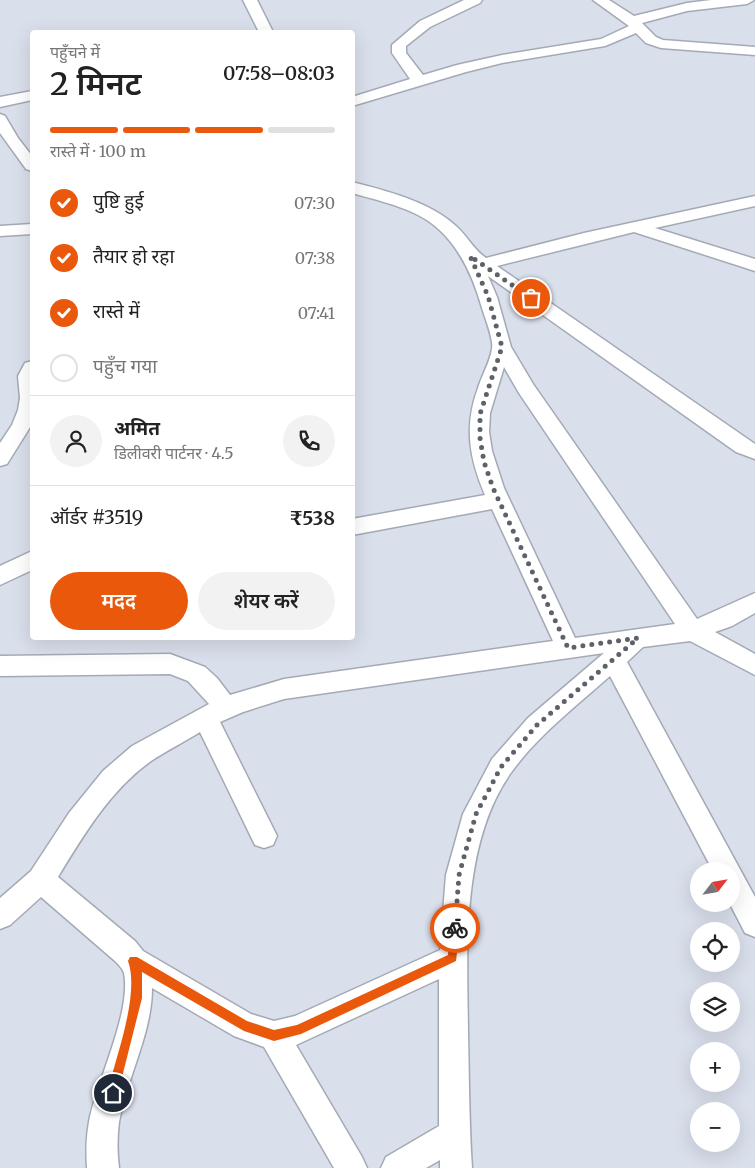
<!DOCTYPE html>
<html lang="hi">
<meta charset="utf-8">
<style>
body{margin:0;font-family:Merriweather,"Noto Sans Devanagari",serif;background:#f2f2f2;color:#222;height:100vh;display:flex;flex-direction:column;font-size:19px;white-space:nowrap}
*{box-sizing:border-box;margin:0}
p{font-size:16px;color:#767676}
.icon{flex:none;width:28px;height:28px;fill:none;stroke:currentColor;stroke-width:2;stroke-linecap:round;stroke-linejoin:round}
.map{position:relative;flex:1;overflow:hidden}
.side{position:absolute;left:30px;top:30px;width:325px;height:610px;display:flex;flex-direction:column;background:#fff;border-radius:5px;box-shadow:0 5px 20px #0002}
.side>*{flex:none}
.needle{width:32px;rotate:59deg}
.tools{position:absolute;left:690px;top:862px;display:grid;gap:10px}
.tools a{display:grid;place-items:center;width:50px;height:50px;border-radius:50%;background:#fff;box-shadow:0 5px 20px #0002;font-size:25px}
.pin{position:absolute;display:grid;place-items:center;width:42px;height:42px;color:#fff;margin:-21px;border:2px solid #fff;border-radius:50%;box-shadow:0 1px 5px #0007}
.courier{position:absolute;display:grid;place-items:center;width:50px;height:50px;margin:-25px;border:4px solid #ea580c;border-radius:50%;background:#fff;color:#222;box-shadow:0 1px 6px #0007}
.headline em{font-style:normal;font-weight:600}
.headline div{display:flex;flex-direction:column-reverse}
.headline{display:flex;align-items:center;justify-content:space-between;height:85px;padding:0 20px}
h1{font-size:32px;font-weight:600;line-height:38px}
.bar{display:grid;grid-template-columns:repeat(4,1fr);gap:8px 5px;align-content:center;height:60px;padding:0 20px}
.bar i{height:6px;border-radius:4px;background:#e0e0e0}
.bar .selected{background:#ea580c}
.bar p{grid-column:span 4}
.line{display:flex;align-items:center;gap:12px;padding:0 20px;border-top:1px solid #e0e0e0}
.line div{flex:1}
.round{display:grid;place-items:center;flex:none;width:52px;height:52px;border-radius:26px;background:#f2f2f2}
ol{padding:0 20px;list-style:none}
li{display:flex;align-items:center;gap:15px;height:55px}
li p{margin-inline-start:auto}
li .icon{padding:5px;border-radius:50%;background:#ea580c;color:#fff;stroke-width:4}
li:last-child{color:#767676}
li i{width:28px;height:28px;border:2px solid #e0e0e0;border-radius:50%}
.primary-button{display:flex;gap:10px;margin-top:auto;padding:10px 20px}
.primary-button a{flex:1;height:58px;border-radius:30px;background:#ea580c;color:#fff;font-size:20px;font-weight:600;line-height:58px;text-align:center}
.primary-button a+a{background:#f2f2f2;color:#222}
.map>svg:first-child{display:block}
</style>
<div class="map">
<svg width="755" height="1168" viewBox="0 0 755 1168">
<rect width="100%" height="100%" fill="#d9dfeb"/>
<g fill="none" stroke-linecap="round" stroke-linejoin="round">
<g stroke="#a4aab5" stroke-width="3">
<g id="street">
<path d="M243,0H257L273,32H259Z"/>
<path d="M464,0H482L480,3L430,27L406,46V53L423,75L457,65L502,55L601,39L629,26L593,0H609L634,16L687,3L711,0H754L747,4L687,11L642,23L656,37L663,40L755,47V55L661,48L646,43L636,33L605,46L502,63L466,72L352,106V97L410,79L392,53V45L420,21Z"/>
<path d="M32,91V100L0,107V97Z"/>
<path d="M0,114L5,116L18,138L32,156V171L26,169L0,133Z"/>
<path d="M352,182C387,191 431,202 457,227C468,237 473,249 486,258L584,233L755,196V206L655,228L755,259V271L634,232L497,266L755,444V459L736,452L488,276L497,297L511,347L533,384L697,619L755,593V613L732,626L715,632L755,654V675L690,641L643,647L627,662L755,897V937L745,933L730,904H731V871H713L610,676C575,707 537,736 510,774C461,845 467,949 468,1032C469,1077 469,1123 472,1168H440V1160L426,1168H381L386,1157L439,1126V979L296,1045L362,1157L367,1168H334L264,1047L234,1036L152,988C152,1034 127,1077 119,1122C117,1138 117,1152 119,1168H87C86,1152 86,1138 89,1122C96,1082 132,1012 124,973C123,969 118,964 115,961L41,897L10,925L0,929V898L31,871L69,813L103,771L132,746L209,704L188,681L170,674L0,676V656L170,654L205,667L217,678L230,695L284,679L553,641L492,509L352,535V519L485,495C469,458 464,426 478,388C482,375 490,362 492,349C494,340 485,318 482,308C471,269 452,230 414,213C395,204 373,199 352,193ZM504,367L519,393L675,624L575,638L504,488L492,451L489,432L490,413ZM604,653L528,718L492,759L463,814L446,875L440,950L295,1016L274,1021L251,1014L143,951L135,941L58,877C83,836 110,790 151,761C166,751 184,742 200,732L255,845L264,848L273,845L277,836L220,722L243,712L284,699Z"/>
<path d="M32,224V234L0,236V226Z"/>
<path d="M32,361V424L7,464L0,466V443L12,425L18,410L20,398L18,376L25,363Z"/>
<path d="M32,551V570L0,585V566Z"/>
</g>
</g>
<use href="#street" fill="#fff" fill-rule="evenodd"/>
</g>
<path fill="#ea580c" d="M455,924L460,928L456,961L301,1034L274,1041L244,1031L142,972V998L118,1093L117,1096L113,1098L109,1096L107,1093C116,1057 140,994 128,961L130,957H137L247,1021L274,1030L297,1025L448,955L450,928Z"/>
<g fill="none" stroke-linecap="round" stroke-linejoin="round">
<path stroke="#5e6168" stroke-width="5" stroke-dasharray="0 9" d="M455,928L459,875L476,814L501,767L537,725L638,638L568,648L493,488L484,462L480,438V414L502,347L488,296L470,256L531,298"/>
</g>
</svg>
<div class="tools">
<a><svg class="needle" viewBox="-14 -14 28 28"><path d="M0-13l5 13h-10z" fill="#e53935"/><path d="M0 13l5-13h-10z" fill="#767676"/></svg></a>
<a><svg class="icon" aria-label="locate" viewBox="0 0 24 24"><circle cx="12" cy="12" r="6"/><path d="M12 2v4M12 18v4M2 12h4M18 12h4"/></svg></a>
<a><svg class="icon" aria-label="layers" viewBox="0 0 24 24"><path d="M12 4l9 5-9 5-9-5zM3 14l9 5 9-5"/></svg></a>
<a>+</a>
<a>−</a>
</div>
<div class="pin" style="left:531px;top:298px;background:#ea580c"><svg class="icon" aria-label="bag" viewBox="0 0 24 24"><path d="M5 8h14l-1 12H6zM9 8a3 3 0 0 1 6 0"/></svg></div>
<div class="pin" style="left:113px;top:1093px;background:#1f2937"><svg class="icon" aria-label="home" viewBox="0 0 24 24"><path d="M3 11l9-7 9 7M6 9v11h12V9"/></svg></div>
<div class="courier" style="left:455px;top:928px"><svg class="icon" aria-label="bike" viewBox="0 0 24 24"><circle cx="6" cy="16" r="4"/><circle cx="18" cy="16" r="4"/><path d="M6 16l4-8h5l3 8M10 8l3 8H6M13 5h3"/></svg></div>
<section class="side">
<div class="headline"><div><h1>2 मिनट</h1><p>पहुँचने में</p></div><em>07:58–08:03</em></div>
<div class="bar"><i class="selected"></i><i class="selected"></i><i class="selected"></i><i></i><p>रास्ते में · 100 m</p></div>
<ol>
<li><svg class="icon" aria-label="check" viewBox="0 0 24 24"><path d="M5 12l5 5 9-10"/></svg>पुष्टि हुई<p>07:30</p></li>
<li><svg class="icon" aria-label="check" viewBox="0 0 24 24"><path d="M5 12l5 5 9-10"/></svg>तैयार हो रहा<p>07:38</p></li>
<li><svg class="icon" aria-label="check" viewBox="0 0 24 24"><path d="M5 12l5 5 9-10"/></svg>रास्ते में<p>07:41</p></li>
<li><i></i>पहुँच गया</li>
</ol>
<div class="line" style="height:90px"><a class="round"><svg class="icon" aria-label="person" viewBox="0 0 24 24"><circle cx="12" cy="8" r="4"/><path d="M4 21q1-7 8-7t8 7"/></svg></a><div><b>अमित</b><p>डिलीवरी पार्टनर · 4.5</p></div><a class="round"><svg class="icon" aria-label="phone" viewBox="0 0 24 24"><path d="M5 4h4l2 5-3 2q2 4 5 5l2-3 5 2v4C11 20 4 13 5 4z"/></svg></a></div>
<div class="line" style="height:65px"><div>ऑर्डर #3519</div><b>₹538</b></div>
<div class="primary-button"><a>मदद</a><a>शेयर करें</a></div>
</section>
</div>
